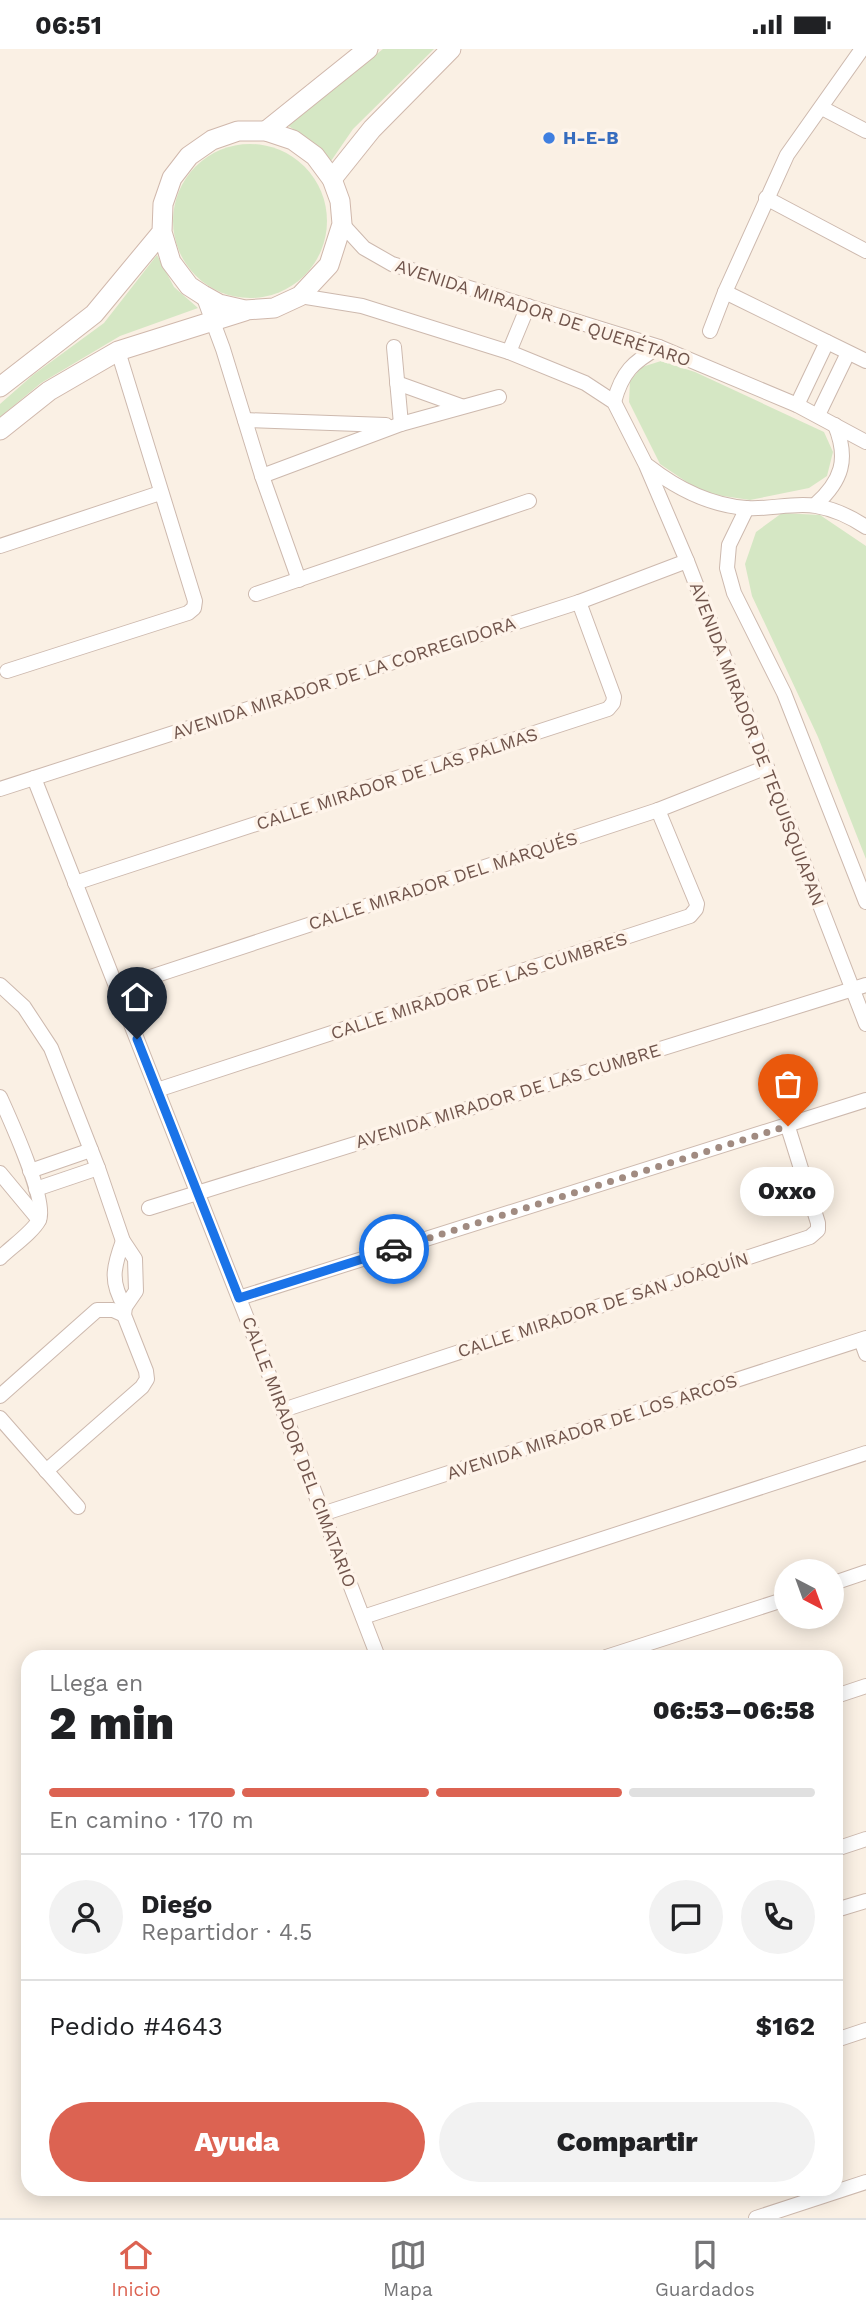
<!DOCTYPE html>
<html lang="es">
<meta charset="utf-8">
<style>
body{margin:0;font-family:"Work Sans",sans-serif;background:#f2f2f2;color:#202124;height:100vh;display:flex;flex-direction:column;font-size:26px;white-space:nowrap}
*{box-sizing:border-box;margin:0}
p{font-size:23px;color:#757577}
.icon{flex:none;width:38px;height:38px;fill:none;stroke:currentColor;stroke-width:2;stroke-linecap:round;stroke-linejoin:round}
.map{position:relative;flex:1;overflow:hidden}
.panel{position:absolute;left:21px;top:1601px;width:822px;height:546px;display:flex;flex-direction:column;background:#fff;border-radius:21px;box-shadow:0 4px 18px #0003}
.panel>*{flex:none}
.needle{width:46px;rotate:139deg}
.controls{position:absolute;left:774px;top:1510px;display:grid;gap:14px}
.controls a{display:grid;place-items:center;width:70px;height:70px;border-radius:50%;background:#fff;box-shadow:0 4px 18px #0003;font-size:35px}
.pin{position:absolute;display:grid;place-items:center;width:60px;height:60px;color:#fff;margin:-72px -30px;border-radius:50% 50% 50% 0;rotate:-45deg;box-shadow:0 0 7px #0007}
.pin .icon{rotate:45deg}
.courier{position:absolute;display:grid;place-items:center;width:70px;height:70px;margin:-35px;border:5px solid #1a73e8;border-radius:50%;background:#fff;color:#222;box-shadow:0 2px 9px #0007}
.bubble{position:absolute;height:49px;border-radius:24px;background:#fff;box-shadow:0 4px 18px #0003;font-size:23px;font-weight:800;line-height:49px;text-align:center}
.headline em{font-style:normal;font-weight:800}
.headline div{display:flex;flex-direction:column-reverse}
.headline{display:flex;align-items:center;justify-content:space-between;height:119px;padding:0 28px}
h1{font-size:46px;font-weight:800;line-height:52px}
.bar{display:grid;grid-template-columns:repeat(4,1fr);gap:10px 7px;align-content:center;height:84px;padding:0 28px}
.bar i{height:9px;border-radius:5px;background:#e0e0e0}
.bar .current{background:#dc6352}
.bar p{grid-column:span 4}
.line{display:flex;align-items:center;gap:18px;padding:0 28px;border-top:2px solid #e0e0e0}
.line div{flex:1}
.round{display:grid;place-items:center;flex:none;width:74px;height:74px;border-radius:37px;background:#f2f2f2}
.primary-button{display:flex;gap:14px;margin-top:auto;padding:14px 28px}
.primary-button a{flex:1;height:80px;border-radius:42px;background:#dc6352;color:#fff;font-size:28px;font-weight:800;line-height:80px;text-align:center}
.primary-button a+a{background:#f2f2f2;color:#202124}
.status{display:flex;justify-content:space-between;align-items:center;height:49px;padding:0 35px;background:#fff;direction:ltr}
.status svg{height:19px;fill:currentColor}
.tab-bar{display:flex;justify-content:space-around;align-items:center;height:98px;border-top:2px solid #e0e0e0;background:#fff;font-size:19px;color:#757577}
.tab-bar a{display:grid;justify-items:center;gap:4px}
.tab-bar .current{color:#dc6352}
.map>svg:first-child{display:block}
</style>
<div class="status"><b>06:51</b><svg viewBox="0 0 49 12"><path d="M0 12V9h3v3zM5 12V6h3v6zM10 12V3h3v9zM15 12V0h3v12zM26 1h20v11H26zM47 4h2v5h-2z"/></svg></div>
<div class="map">
<svg width="866" height="2169" viewBox="0 0 866 2169">
<rect width="100%" height="100%" fill="#faf0e4"/>
<g fill="#d5e7c4">
<path d="M383,0H434L353,80L331,112L313,93L287,76Z"/>
<circle cx="250" cy="172" r="77"/>
<path d="M157,206L174,238L198,259L120,287L41,334L0,368V355L33,326L104,274Z"/>
<path d="M661,312L695,323L824,383L833,403L827,427L809,439L750,451L703,444L660,415L629,353L630,332L642,318Z"/>
<path d="M782,464L820,466L866,497V810L818,688L752,547L745,515L756,483Z"/>
</g>
<g fill="none" stroke-linecap="round" stroke-linejoin="round">
<g stroke="#cdb9ae" stroke-width="16">
<g id="street">
<path d="M822,59L866,82"/>
<path d="M766,149L866,202"/>
<path d="M342,175L364,199L392,215L659,298L797,356L866,393"/>
<path d="M725,243L866,312"/>
<path d="M203,246L223,300L262,427L299,531"/>
<path d="M300,247L362,257L509,303L585,334L614,353L646,416L687,512L866,975"/>
<path d="M710,282L725,243L787,106L862,0"/>
<path d="M394,298L401,375"/>
<path d="M509,303L528,257"/>
<path d="M397,334L461,357"/>
<path d="M614,353C622,323 633,313 659,298"/>
<path d="M797,356L827,293"/>
<path d="M818,366L848,304"/>
<path d="M245,371L386,376"/>
<path d="M648,417C676,439 710,456 746,459C769,461 794,453 816,457C834,460 851,468 866,478"/>
<path d="M262,427L401,375L499,348"/>
<path d="M815,456C842,432 849,410 835,376"/>
<path d="M747,459L729,496L727,519L734,544L784,644L866,853"/>
<path d="M0,497L160,444"/>
<path d="M256,545L529,452"/>
<path d="M7,622L188,564L194,559L195,552L118,302"/>
<path d="M34,729L283,1361L378,1608"/>
<path d="M0,740L579,553L687,512"/>
<path d="M75,834L608,660L613,654L614,648L579,553"/>
<path d="M0,936L24,958L51,999L98,1119L123,1192L135,1210L136,1242L125,1258L124,1266L146,1322L147,1330L142,1338L46,1422"/>
<path d="M117,939L658,761L767,718"/>
<path d="M157,1041L690,867L696,860L697,855L658,761"/>
<path d="M0,1048C9,1068 48,1153 39,1171C33,1183 10,1199 0,1209"/>
<path d="M30,1122L91,1101"/>
<path d="M0,1124L39,1171"/>
<path d="M36,1140L98,1119"/>
<path d="M149,1159L866,936"/>
<path d="M123,1192C113,1219 110,1233 125,1258"/>
<path d="M239,1249L866,1051"/>
<path d="M861,1291L866,1305"/>
<path d="M0,1347L97,1261H113L124,1266"/>
<path d="M283,1361L810,1188L818,1181V1174L788,1078"/>
<path d="M0,1369L78,1458"/>
<path d="M322,1465L866,1289"/>
<path d="M831,1535L866,1523"/>
<path d="M363,1568L866,1404"/>
<path d="M606,1608L786,1550"/>
<path d="M836,1647L866,1637"/>
<path d="M836,1800L866,1790"/>
<path d="M836,1861L866,1852"/>
<path d="M836,1991L866,1981"/>
<path d="M756,2169L866,2133"/>
</g>
</g>
<g stroke="#d0b8ac" stroke-width="21">
<g id="secondary">
<path d="M266,82L368,0"/>
<path d="M332,130L372,80L451,0"/>
<path d="M0,338L94,265L162,183L163,155L172,129L189,107L212,91L238,82H266L293,91L315,107L332,130L340,152L342,175L329,216L300,247L274,259L245,261L219,255L203,246L189,237L171,213L162,183"/>
<path d="M0,381L49,342L118,302L245,262"/>
</g>
</g>
<use href="#street" stroke="#fff" stroke-width="14"/>
<use href="#secondary" stroke="#fff" stroke-width="19"/>
</g>
<g fill="none" stroke-linecap="round" stroke-linejoin="round">
<path stroke="#a18b81" stroke-width="7" stroke-dasharray="0 12.6" d="M394,1200L788,1077"/>
<path stroke="#1a73e8" stroke-width="9" d="M137,990L239,1249L394,1200"/>
</g>
<circle fill="#3f7fe0" stroke="#fef4ea" stroke-width="2.5" cx="549" cy="89" r="7"/>
<g text-anchor="middle" stroke-width="7" stroke-linejoin="round" paint-order="stroke">
<g font-size="18" font-weight="bold" fill="#366cbe" stroke="#fef4ea" text-anchor="start">
<text x="563" y="95">H-E-B</text>
</g>
<g font-size="18" fill="#71554c" stroke="#fef4ea">
<text transform="translate(543 264) rotate(18)" y="6">AVENIDA MIRADOR DE QUERÉTARO</text>
<text transform="translate(344 629) rotate(-18)" y="6">AVENIDA MIRADOR DE LA CORREGIDORA</text>
<text transform="translate(757 695) rotate(69)" y="6">AVENIDA MIRADOR DE TEQUISQUIAPAN</text>
<text transform="translate(397 730) rotate(-18)" y="6">CALLE MIRADOR DE LAS PALMAS</text>
<text transform="translate(443 832) rotate(-18)" y="6">CALLE MIRADOR DEL MARQUÉS</text>
<text transform="translate(479 937) rotate(-18)" y="6">CALLE MIRADOR DE LAS CUMBRES</text>
<text transform="translate(508 1047) rotate(-17)" y="6">AVENIDA MIRADOR DE LAS CUMBRE</text>
<text transform="translate(603 1256) rotate(-18)" y="6">CALLE MIRADOR DE SAN JOAQUÍN</text>
<text transform="translate(592 1378) rotate(-18)" y="6">AVENIDA MIRADOR DE LOS ARCOS</text>
<text transform="translate(299 1403) rotate(69)" y="6">CALLE MIRADOR DEL CIMATARIO</text>
</g>
</g>
</svg>
<div class="controls">
<a><svg class="needle" viewBox="-14 -14 28 28"><path d="M0-13l5 13h-10z" fill="#e53935"/><path d="M0 13l5-13h-10z" fill="#757577"/></svg></a>
</div>
<div class="pin" style="left:788px;top:1077px;background:#ea580c"><svg class="icon" aria-label="bag" viewBox="0 0 24 24"><path d="M5 8h14l-1 12H6zM9 8a3 3 0 0 1 6 0"/></svg></div>
<div class="pin" style="left:137px;top:990px;background:#1f2937"><svg class="icon" aria-label="home" viewBox="0 0 24 24"><path d="M3 11l9-7 9 7M6 9v11h12V9"/></svg></div>
<div class="courier" style="left:394px;top:1200px"><svg class="icon" aria-label="car" viewBox="0 0 24 24"><path d="M5 17H2v-5l4-1 3-4h7l3 4 3 1v5h-3M9 17h6M6 11h13"/><circle cx="7" cy="17" r="2"/><circle cx="17" cy="17" r="2"/></svg></div>
<div class="bubble" style="left:740px;top:1118px;width:94px">Oxxo</div>
<section class="panel">
<div class="headline"><div><h1>2 min</h1><p>Llega en</p></div><em>06:53–06:58</em></div>
<div class="bar"><i class="current"></i><i class="current"></i><i class="current"></i><i></i><p>En camino · 170 m</p></div>
<div class="line" style="height:126px"><a class="round"><svg class="icon" aria-label="person" viewBox="0 0 24 24"><circle cx="12" cy="8" r="4"/><path d="M4 21q1-7 8-7t8 7"/></svg></a><div><b>Diego</b><p>Repartidor · 4.5</p></div><a class="round"><svg class="icon" aria-label="chat" viewBox="0 0 24 24"><path d="M4 5h16v11H9l-5 4z"/></svg></a><a class="round"><svg class="icon" aria-label="phone" viewBox="0 0 24 24"><path d="M5 4h4l2 5-3 2q2 4 5 5l2-3 5 2v4C11 20 4 13 5 4z"/></svg></a></div>
<div class="line" style="height:91px"><div>Pedido #4643</div><b>$162</b></div>
<div class="primary-button"><a>Ayuda</a><a>Compartir</a></div>
</section>
</div>
<nav class="tab-bar">
<a class="current"><svg class="icon" aria-label="home" viewBox="0 0 24 24"><path d="M3 11l9-7 9 7M6 9v11h12V9"/></svg>Inicio</a>
<a><svg class="icon" aria-label="map" viewBox="0 0 24 24"><path d="M3 6l6-2 6 2 6-2v14l-6 2-6-2-6 2zM9 4v14M15 6v14"/></svg>Mapa</a>
<a><svg class="icon" aria-label="saved" viewBox="0 0 24 24"><path d="M7 4h10v16l-5-4-5 4z"/></svg>Guardados</a>
</nav>
